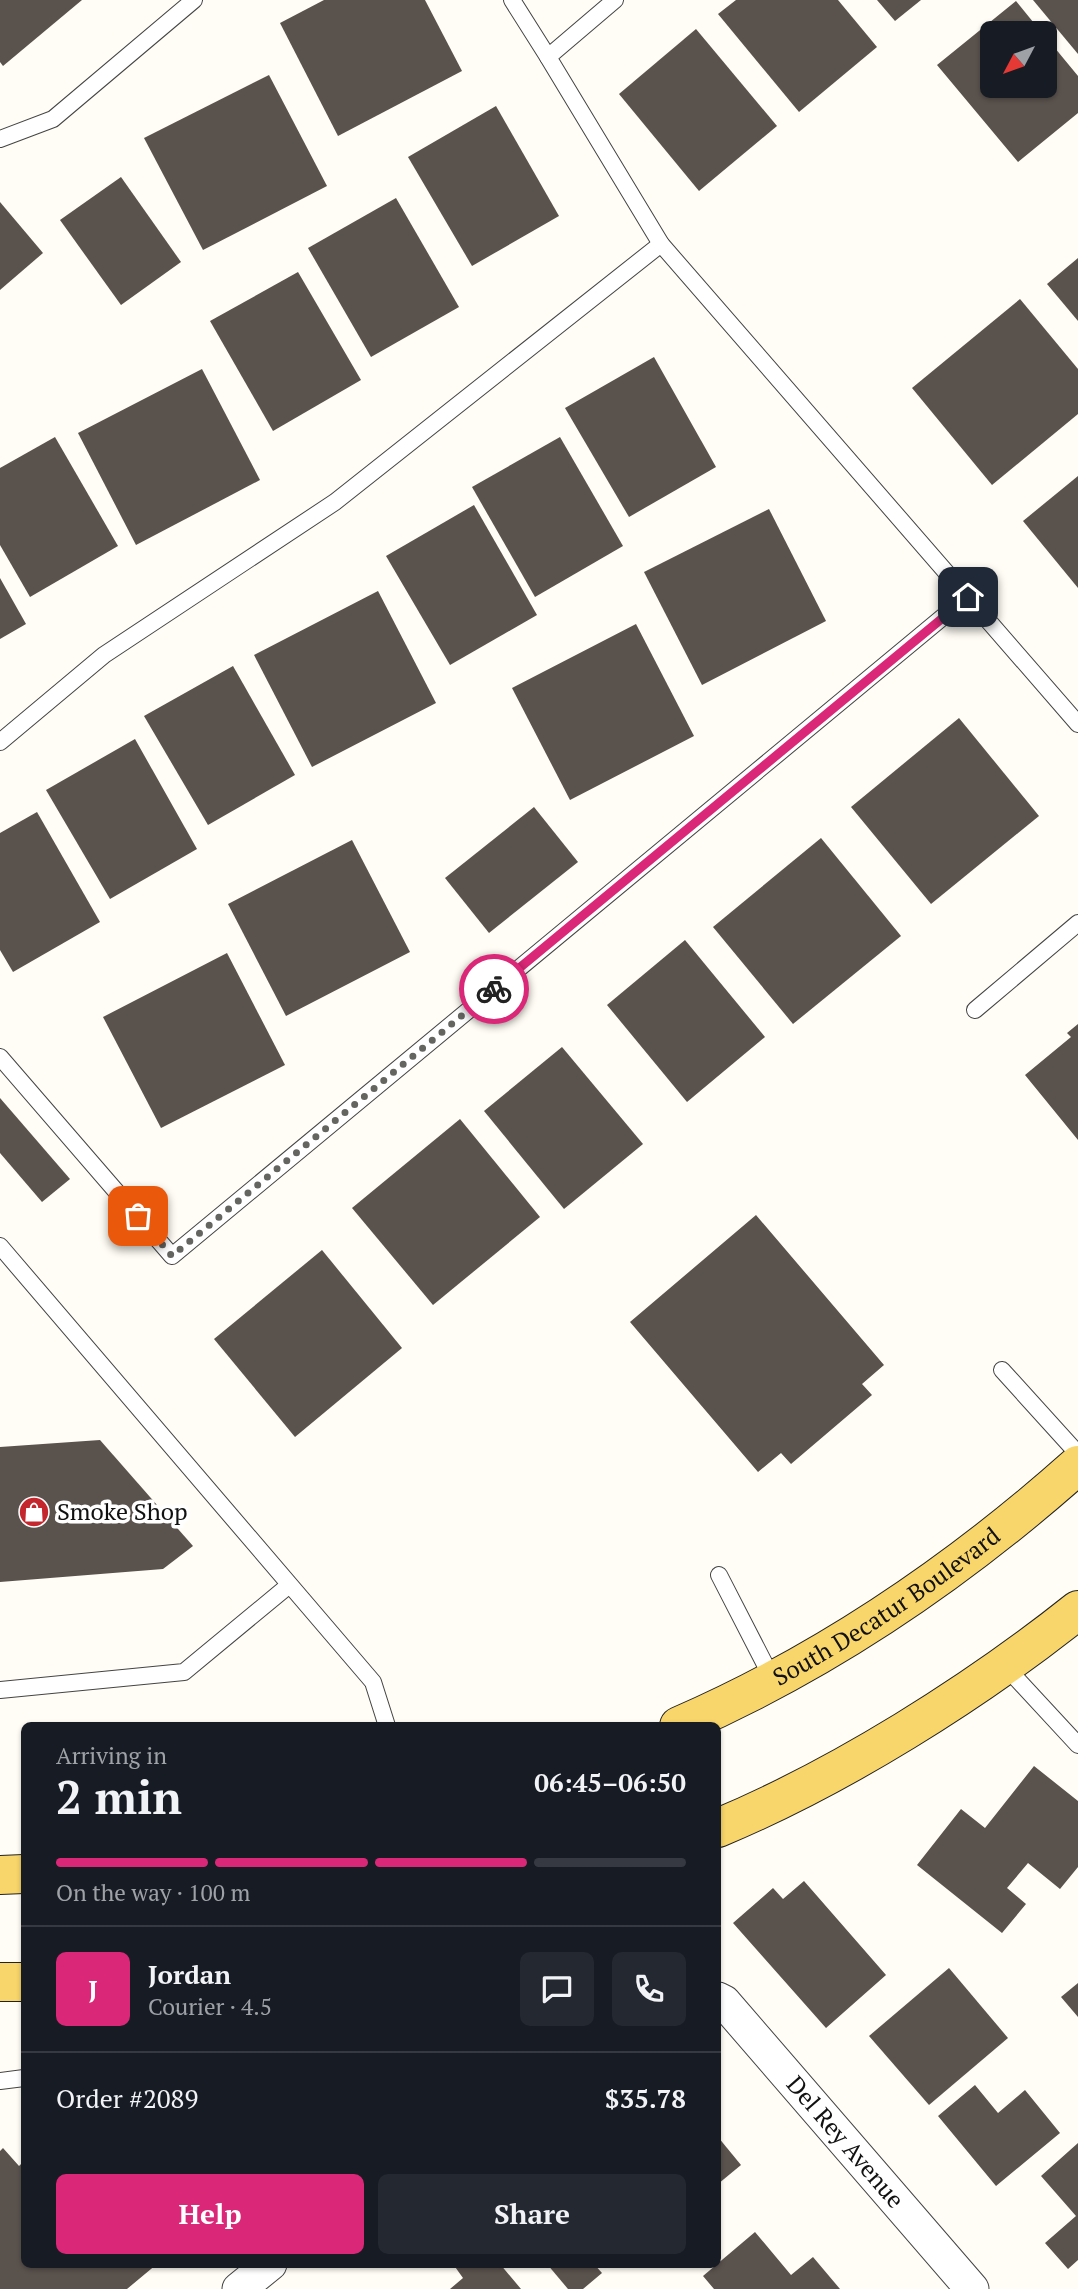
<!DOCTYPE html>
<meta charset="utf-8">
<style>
body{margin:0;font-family:"PT Serif",serif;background:#242831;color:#f1f3f6;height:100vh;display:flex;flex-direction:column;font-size:26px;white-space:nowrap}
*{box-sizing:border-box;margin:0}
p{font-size:23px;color:#9ea1a6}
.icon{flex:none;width:38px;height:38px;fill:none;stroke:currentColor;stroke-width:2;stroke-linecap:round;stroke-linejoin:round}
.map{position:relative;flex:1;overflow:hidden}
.drawer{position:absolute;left:21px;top:1722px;width:700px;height:546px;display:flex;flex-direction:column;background:#171b24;border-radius:10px;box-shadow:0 2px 5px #0004}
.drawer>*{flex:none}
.needle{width:46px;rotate:229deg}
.controls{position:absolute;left:980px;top:21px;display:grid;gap:14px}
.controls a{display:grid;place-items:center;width:77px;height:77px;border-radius:10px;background:#171b24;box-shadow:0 2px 5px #0004;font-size:35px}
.pin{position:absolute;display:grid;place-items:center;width:60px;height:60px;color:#fff;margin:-30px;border-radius:14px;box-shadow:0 4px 10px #0006}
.courier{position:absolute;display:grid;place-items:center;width:70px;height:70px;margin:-35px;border:5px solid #db2777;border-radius:50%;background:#fff;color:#222;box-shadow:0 2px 9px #0007}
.overview em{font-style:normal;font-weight:700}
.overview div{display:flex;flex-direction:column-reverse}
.overview{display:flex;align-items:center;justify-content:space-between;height:119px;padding:0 35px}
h1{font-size:46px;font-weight:700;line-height:52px}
.bar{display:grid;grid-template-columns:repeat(4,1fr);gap:10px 7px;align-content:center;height:84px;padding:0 35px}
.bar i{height:9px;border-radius:5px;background:#363941}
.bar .current{background:#db2777}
.bar p{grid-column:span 4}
.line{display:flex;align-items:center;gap:18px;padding:0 35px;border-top:2px solid #363941}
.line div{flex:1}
.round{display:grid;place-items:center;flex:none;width:74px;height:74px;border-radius:10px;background:#242831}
.action{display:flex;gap:14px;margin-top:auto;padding:14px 35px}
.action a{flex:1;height:80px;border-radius:10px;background:#db2777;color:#fff;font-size:28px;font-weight:700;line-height:80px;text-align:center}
.action a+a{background:#242831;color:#f1f3f6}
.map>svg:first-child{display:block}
</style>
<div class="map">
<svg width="1078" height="2289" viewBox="0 0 1078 2289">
<rect width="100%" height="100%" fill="#fffdf5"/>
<g fill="#5a524d">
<path d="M0,0H82L3,66L0,62Z"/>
<path d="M324,0H425L462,71L338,136L280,23Z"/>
<path d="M736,0H838L877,47L799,112L718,14Z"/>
<path d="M877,0H921L895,21Z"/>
<path d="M1033,0H1078V54Z"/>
<path d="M1016,1L1042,33H992V86H1045V36L1078,76V113L1018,162L937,65Z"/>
<path d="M696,29L777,126L699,191L619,94Z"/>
<path d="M269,75L327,186L203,250L144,138Z"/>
<path d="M496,106L559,216L472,266L408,157Z"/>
<path d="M121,177L181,262L121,305L60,220Z"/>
<path d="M396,198L459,307L371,357L308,248Z"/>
<path d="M0,202L43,253L0,290Z"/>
<path d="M1078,258V321L1047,284Z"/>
<path d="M298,272L361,380L273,431L210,321Z"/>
<path d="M1020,299L1078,369V414L992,485L912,388Z"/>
<path d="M654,357L716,467L629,517L565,408Z"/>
<path d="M202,369L260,480L136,545L78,433Z"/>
<path d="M55,437L118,546L30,597L0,545V468Z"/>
<path d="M560,437L623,546L535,597L472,487Z"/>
<path d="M1078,476V588L1023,521Z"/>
<path d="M474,505L537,615L450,665L386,556Z"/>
<path d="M769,509L826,621L702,685L644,572Z"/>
<path d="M0,578L26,624L0,639Z"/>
<path d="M378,591L436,703L312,767L254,655Z"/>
<path d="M636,624L694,736L570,800L512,688Z"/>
<path d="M233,666L295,775L208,825L144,716Z"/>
<path d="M959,718L1039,816L931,904L851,807Z"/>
<path d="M135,739L197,849L110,899L46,790Z"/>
<path d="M534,807L578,862L489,933L445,878Z"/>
<path d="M37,812L100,922L13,972L0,950V833Z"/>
<path d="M821,838L901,936L793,1024L713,927Z"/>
<path d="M352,840L410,952L286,1016L228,904Z"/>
<path d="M685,940L765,1037L687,1102L607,1005Z"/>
<path d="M227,953L285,1065L161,1128L103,1017Z"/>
<path d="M1078,1024V1140L1025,1075L1071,1037L1067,1033Z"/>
<path d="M562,1047L643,1144L564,1209L484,1111Z"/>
<path d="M0,1098L70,1179L42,1202L0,1153Z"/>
<path d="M460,1119L540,1217L433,1305L352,1208Z"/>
<path d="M756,1215L884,1365L862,1384L872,1395L791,1464L781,1453L758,1472L630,1322Z"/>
<path d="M322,1250L402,1348L295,1437L214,1339Z"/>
<path d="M100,1440L193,1546L163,1569L0,1582V1447Z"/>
<path d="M1034,1766L1078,1801V1867L1060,1889L1028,1863L1007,1888L1026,1904L1002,1933L917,1865L961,1809L985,1828Z"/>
<path d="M804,1881L886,1975L826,2028L733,1923L773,1888L783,1899Z"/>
<path d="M949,1968L1008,2038L929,2105L869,2036Z"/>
<path d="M1078,1983V2017L1061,1997Z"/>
<path d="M975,2085L998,2113L1025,2090L1060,2133L996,2186L938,2116Z"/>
<path d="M718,2137L741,2165L718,2184Z"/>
<path d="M1078,2143V2260L1068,2269L1045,2243L1076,2216L1041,2176Z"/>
<path d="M3,2148L19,2166L24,2161V2264H157L127,2289H0V2151Z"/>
<path d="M755,2232L791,2275L813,2257L840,2289H714L703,2276Z"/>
<path d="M453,2264H500L521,2289H450L463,2278Z"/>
<path d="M547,2264H594L602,2273L583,2289H568Z"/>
</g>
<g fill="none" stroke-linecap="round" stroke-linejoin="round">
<g stroke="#444" stroke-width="18">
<g id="service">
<path d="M512,0L548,57"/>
<path d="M615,0L548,57L661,244L1078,724"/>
<path d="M0,139L53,119L194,0"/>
<path d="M0,742L104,655L335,502L661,244"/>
<path d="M975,1010L1078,923"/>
<path d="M0,1057L172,1256L967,597"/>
<path d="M0,1246L373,1682L387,1726"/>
<path d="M1002,1370L1078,1454"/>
<path d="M719,1575L773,1680"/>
<path d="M1004,1665L1078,1745"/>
<path d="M0,1690L184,1672L288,1586"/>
<path d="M0,2081L24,2078"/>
</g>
</g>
<g stroke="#444" stroke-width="35">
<g id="minor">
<path id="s1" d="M718,1999L724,2002L972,2289"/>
<path d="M239,2289L270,2264"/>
</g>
</g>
<g stroke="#222" stroke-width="40">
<g id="primary">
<path id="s2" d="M679,1726C826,1662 959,1571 1078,1465"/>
<path d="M718,1828C840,1777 974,1693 1078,1610"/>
<path d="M0,1875L24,1874"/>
<path d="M0,1982H24"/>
</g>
</g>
<use href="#service" stroke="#fff" stroke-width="16"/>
<use href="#minor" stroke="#fff" stroke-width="33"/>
<use href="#primary" stroke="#f9d66b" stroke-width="38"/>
</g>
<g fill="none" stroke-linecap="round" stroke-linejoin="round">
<path stroke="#646461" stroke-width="7" stroke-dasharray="0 12.6" d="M138,1216L172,1256L494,989"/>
<path stroke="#db2777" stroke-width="9" d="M494,989L968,597"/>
</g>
<defs>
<g id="shop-disc" transform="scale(1.575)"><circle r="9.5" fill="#c4262e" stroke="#fff"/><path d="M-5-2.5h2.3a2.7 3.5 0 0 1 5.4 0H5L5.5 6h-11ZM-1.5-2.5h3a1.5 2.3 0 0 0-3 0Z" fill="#fff"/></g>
</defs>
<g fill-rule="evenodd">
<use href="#shop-disc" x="34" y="1512"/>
</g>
<g text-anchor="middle" stroke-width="7" stroke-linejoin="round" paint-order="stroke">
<g font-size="24" fill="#111" stroke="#fff" text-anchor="start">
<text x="57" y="1520">Smoke Shop</text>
</g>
<g font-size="24" fill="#111" stroke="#fff">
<text dy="8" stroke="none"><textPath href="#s2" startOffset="240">South Decatur Boulevard</textPath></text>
<text dy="8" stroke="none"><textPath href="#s1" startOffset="192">Del Rey Avenue</textPath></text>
</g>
</g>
</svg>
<div class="controls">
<a><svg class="needle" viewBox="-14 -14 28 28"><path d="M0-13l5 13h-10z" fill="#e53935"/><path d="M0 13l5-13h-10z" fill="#9ea1a6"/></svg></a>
</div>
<div class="pin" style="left:138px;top:1216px;background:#ea580c"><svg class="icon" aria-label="bag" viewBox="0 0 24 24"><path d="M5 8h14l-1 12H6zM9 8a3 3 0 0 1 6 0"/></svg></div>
<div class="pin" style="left:968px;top:597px;background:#1f2937"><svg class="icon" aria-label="home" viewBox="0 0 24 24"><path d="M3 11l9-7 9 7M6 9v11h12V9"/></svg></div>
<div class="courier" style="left:494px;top:989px"><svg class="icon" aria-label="bike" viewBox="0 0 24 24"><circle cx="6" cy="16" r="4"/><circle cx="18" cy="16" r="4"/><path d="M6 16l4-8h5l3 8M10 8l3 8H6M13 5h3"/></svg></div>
<section class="drawer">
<div class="overview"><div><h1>2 min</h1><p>Arriving in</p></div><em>06:45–06:50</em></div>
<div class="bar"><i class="current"></i><i class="current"></i><i class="current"></i><i></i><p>On the way · 100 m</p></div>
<div class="line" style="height:126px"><b class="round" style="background:#db2777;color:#fff">J</b><div><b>Jordan</b><p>Courier · 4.5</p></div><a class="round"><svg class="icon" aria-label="chat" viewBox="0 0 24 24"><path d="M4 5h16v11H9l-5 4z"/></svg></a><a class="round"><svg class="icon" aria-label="phone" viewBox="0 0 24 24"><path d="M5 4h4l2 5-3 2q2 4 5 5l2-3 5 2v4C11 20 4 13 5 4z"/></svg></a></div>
<div class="line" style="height:91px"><div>Order #2089</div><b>$35.78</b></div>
<div class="action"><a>Help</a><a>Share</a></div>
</section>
</div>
